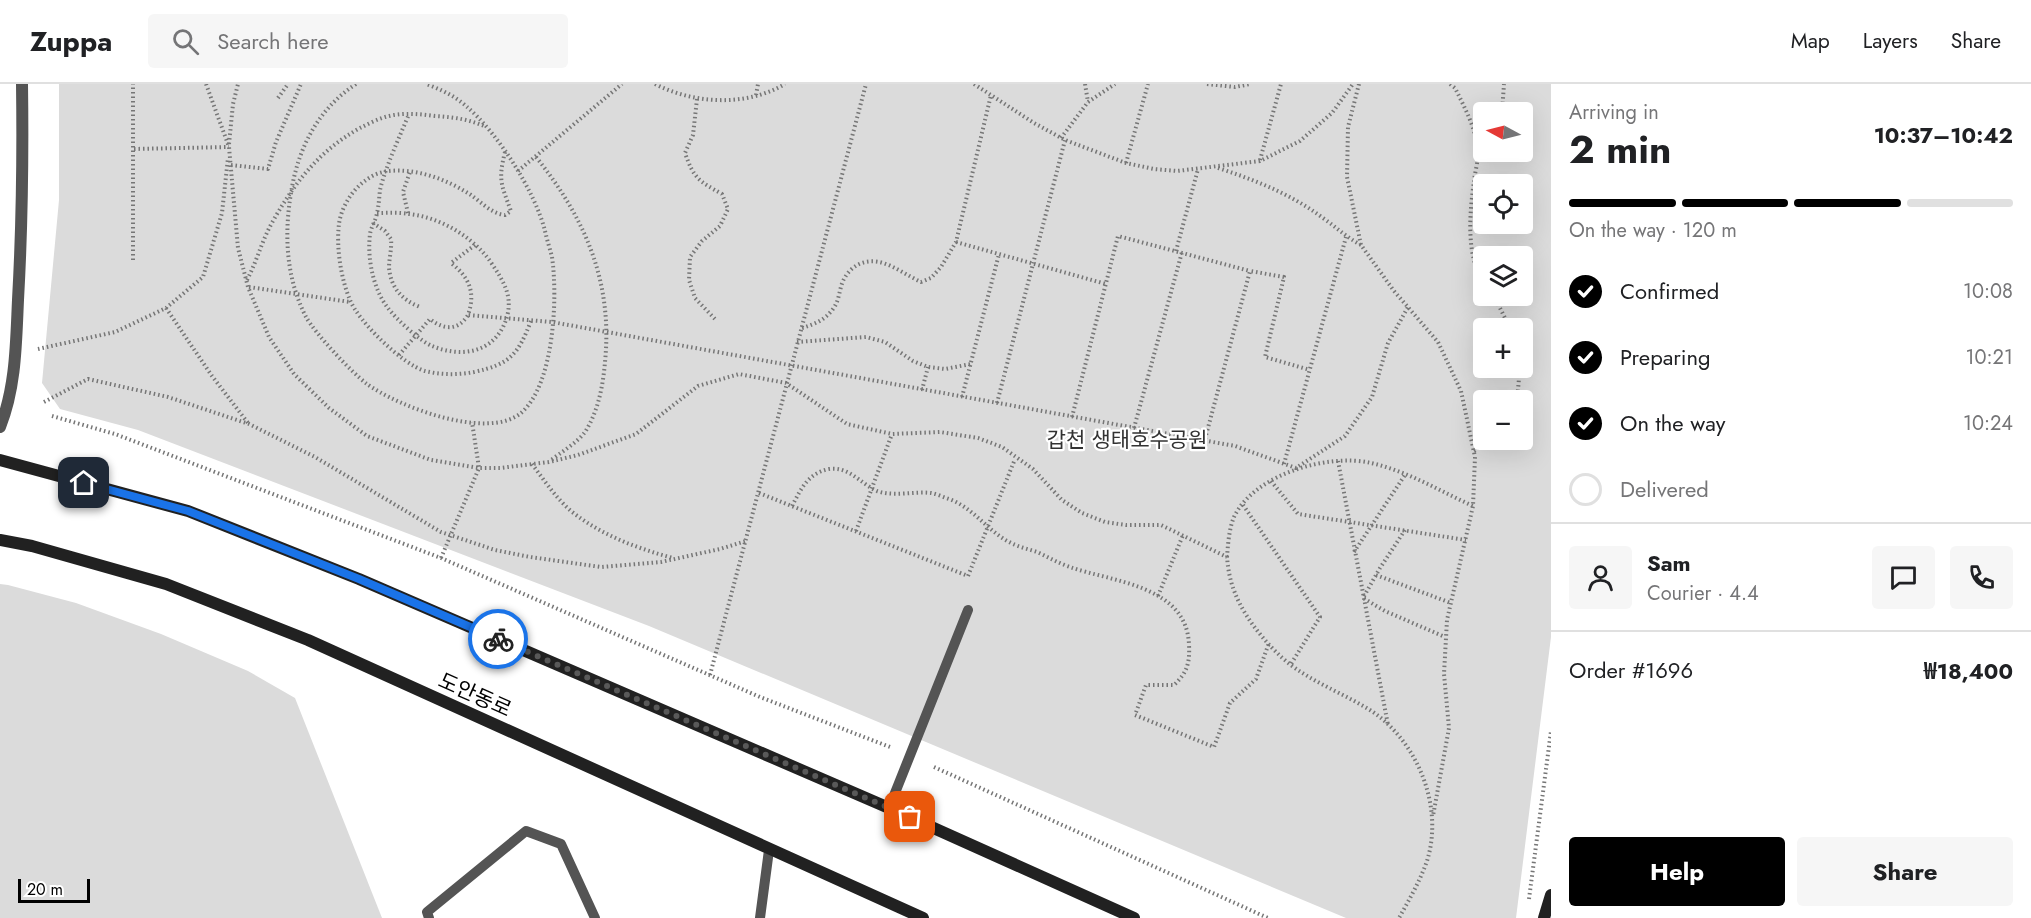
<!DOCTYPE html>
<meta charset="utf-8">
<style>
body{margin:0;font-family:Jost,"Noto Sans KR",sans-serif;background:#f6f6f6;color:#202124;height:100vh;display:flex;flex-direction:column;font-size:22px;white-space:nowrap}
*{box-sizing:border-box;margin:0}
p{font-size:20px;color:#757577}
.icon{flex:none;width:33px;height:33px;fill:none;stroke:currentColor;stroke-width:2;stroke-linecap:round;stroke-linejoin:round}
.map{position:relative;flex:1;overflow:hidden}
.side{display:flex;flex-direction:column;background:#fff;width:480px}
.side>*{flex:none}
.needle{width:39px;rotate:277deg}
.controls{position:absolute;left:1473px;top:18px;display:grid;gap:12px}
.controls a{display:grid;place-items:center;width:60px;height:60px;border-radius:6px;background:#fff;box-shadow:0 6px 24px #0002;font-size:30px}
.scale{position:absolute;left:18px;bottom:15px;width:72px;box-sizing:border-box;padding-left:6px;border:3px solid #000;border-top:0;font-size:16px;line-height:21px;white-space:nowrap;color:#000;-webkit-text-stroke:4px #fff;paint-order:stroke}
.pin{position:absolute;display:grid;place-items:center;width:51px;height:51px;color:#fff;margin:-26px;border-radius:12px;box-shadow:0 3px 9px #0006}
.courier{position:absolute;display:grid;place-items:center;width:60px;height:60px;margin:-30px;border:4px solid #1a73e8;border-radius:50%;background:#fff;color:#222;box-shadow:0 2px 8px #0007}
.summary em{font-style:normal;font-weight:700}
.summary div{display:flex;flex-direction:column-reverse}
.summary{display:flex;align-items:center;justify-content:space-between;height:102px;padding:0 18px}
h1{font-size:39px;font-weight:700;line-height:45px}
.bar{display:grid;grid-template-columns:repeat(4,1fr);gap:9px 6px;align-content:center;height:72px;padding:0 18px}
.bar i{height:8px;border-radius:4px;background:#e0e0e0}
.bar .active{background:#000}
.bar p{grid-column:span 4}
.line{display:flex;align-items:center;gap:15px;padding:0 18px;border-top:2px solid #e0e0e0}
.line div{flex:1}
.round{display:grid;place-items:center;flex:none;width:63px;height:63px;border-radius:6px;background:#f6f6f6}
ol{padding:0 18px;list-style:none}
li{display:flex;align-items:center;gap:18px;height:66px}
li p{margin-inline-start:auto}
li .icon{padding:6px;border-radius:50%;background:#000;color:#fff;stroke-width:4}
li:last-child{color:#757577}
li i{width:33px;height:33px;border:3px solid #e0e0e0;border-radius:50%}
.action{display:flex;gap:12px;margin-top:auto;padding:12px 18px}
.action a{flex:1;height:69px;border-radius:6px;background:#000;color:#fff;font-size:24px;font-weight:700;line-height:69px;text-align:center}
.action a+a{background:#f6f6f6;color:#202124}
header{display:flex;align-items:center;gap:36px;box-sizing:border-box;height:84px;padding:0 30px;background:#fff;border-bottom:2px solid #e0e0e0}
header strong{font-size:28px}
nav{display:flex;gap:33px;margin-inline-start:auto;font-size:21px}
.search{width:420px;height:54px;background:#f6f6f6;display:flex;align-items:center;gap:15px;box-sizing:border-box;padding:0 21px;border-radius:6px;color:#757577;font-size:22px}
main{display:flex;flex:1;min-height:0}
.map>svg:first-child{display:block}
</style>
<header>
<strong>Zuppa</strong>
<div class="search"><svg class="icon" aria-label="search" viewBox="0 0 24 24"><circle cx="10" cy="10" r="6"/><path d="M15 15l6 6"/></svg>Search here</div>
<nav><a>Map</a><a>Layers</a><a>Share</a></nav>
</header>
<main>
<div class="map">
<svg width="1551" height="834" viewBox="0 0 1551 834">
<rect width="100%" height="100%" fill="#fff"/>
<g fill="#dbdbdb" fill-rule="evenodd">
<path d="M59,0H1551V553L1516,834H1346L649,542L138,346L60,325L42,299L59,116ZM1484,28H1522V68H1484ZM1484,100H1522V140H1484ZM1484,172H1522V212H1484ZM1484,244H1522V284H1484ZM1484,316H1522V356H1484Z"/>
<path d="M0,500L8,501L76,519L161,550L248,587L295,614L382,834H0Z"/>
</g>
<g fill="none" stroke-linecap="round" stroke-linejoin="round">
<g stroke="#767676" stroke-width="4" stroke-dasharray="1.5 3" stroke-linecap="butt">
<path d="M206,0L229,63L238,164L248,203L269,253L294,290L329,324L367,352L431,376L479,384H500L549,378L578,371L636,350L698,302L739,290L786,299L847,340L892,350L940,348L978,354L1002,363L1033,385L1062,416L1082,429L1105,438L1126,441H1161L1227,473C1228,485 1230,497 1235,509C1245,536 1276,573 1301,588C1324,603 1350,613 1373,628C1418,659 1444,723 1427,777C1420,797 1409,816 1399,834"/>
<path d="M356,0C318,25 298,64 291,109C284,151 286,194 306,233C315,249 351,288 367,300C397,322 487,357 521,329C554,301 558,214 552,173C550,165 547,156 545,147C535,107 497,48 466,22C455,12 440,5 426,0"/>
<path d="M655,0C694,20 746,23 785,0"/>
<path d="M974,0L1034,39L1065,56L1126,79L1154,85L1177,87L1260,77L1300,57L1332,29L1353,0"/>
<path d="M1085,0L1088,18"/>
<path d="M1207,0L1235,3L1250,0"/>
<path d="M1359,0L1348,43L1347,93L1361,161L1394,207L1438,258L1461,307L1475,373L1473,422L1447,536L1444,590L1449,644L1433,732"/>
<path d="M1450,0L1455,4C1465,24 1475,43 1478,65C1479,75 1475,87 1474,97C1470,126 1465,173 1484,198"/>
<path d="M756,11L758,0"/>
<path d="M278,14L288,0"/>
<path d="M697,15L693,51L685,69C694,95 699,97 722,110L728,125L720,142L702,157L690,173L689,196L695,214L715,235"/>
<path d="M1502,28L1504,0"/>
<path d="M1061,54L1088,18L1115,0"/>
<path d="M229,60L233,20L238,0"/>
<path d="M134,65L229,63"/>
<path d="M505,68C498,96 501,100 511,127L505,131C492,130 481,118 471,111C448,96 417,84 389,87C364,89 342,116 339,140C336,163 341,195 350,216C358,237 403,281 425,287C441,291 458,291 474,288C511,280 518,270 531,237"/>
<path d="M536,73C585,134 613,198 605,278C603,302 598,328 585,348C577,359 561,368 550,377"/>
<path d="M1260,76L1281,0"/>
<path d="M1126,79L1148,0"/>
<path d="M231,81L268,85L276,58L301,0"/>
<path d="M1218,84C1255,96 1291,110 1323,134C1336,143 1346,153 1361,161"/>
<path d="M518,87L622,0"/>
<path d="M377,129C388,129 399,128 409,130C439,133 472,152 490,177C505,199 516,216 503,243C489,270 459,273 432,262C420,257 396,235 388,224C373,205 367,174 370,150C371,143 376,136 377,129C379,121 379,114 380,106C385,84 400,52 409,30"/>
<path d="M408,129L403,108L410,88"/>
<path d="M373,139L385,147L391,155C392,165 389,174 389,184C391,204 402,216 420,223"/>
<path d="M956,158L1106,200"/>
<path d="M475,161L451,179C469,193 476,208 468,231L552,238L1235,362L1296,384L1345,352L1372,313L1388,259L1408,223"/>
<path d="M1176,167L1198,85"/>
<path d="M133,176V0"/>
<path d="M247,196C257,177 262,156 273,137C295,98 320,66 360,44C370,39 381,33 394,31C407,29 421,30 435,32C452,33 468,35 484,42"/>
<path d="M249,203L350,218"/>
<path d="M1494,212L1510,244"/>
<path d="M166,224L212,292L248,339"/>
<path d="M802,244C814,240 824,237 833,225C840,216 839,204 844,195C852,180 867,174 883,179C896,183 908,192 921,198L931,194L941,183L956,158L991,11"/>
<path d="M797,258L866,253L885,258L913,277L928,283L945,285L971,280"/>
<path d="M38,265L115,248L166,224L203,193L222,129L228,74"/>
<path d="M399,271L430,235C444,246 458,247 468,231"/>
<path d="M922,306L928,283"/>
<path d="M962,313L999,170"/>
<path d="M1517,316L1520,284"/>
<path d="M44,318L88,295L168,313L249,340L315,373L441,448L495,466L530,473L601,483L661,478L720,465L746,457"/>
<path d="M997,319L1065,56"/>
<path d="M52,332L115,350L441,474L760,613L890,663"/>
<path d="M1072,333L1118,152L1250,187"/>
<path d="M1134,344L1182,168"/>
<path d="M1205,355L1250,187L1284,193L1265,273L1310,286"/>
<path d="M1474,367L1490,356"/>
<path d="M1338,377L1388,641"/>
<path d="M532,380C544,396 556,414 571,427C601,451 636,464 673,474"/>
<path d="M1284,380L1346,153"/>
<path d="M1271,397L1298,430L1466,456"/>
<path d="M759,409L968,492L1015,375"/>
<path d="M1243,421L1320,533L1291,580"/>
<path d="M792,422C801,405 808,389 829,385C849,382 861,400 877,407C894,413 914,407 931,409C937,410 943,413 949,415C974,424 987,447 1011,459C1019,463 1028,465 1037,468C1048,473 1058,479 1070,483C1112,498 1187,501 1189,561C1190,579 1187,589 1174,601H1146L1135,631L1214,663L1230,619L1256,595L1269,559"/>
<path d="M1405,446L1380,484L1363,514L1385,527L1445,553"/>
<path d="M856,447L892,350"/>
<path d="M1354,468L1405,391"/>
<path d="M1227,473C1228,460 1229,445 1234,433C1254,390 1329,369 1371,379C1407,387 1440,407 1473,422"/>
<path d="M441,474L479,384L472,338"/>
<path d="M1376,491L1451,519"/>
<path d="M1158,512L1183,451"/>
<path d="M710,591L866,0"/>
<path d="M934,683L1268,834"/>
<path d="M1529,815L1551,647"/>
</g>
<g stroke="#545454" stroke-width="10">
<path d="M889,724L968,526"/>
<path d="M429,834L427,828L526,747L561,760L595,834"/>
<path d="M760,834L769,766"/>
</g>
<path stroke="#545454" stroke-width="12" d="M0,343C16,303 16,259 18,216C22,144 23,72 22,0"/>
<g stroke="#212121" stroke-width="12">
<path d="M0,376L188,427L359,495L889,724L1134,834"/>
<path d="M0,456L32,462L166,500L308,556L923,834"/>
<path d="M1544,834L1551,811"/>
</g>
</g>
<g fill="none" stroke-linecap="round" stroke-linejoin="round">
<path stroke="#595959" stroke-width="6" stroke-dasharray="0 10.8" d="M498,555L910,733"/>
<path stroke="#1a73e8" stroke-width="8" d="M84,399L188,427L359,495L498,555"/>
</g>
<g text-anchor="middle" stroke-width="4.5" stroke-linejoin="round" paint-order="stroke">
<g font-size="21" fill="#323232" stroke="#fff">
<text x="1127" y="363">갑천 생태호수공원</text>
</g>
<g font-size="21" fill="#000" stroke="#fff">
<text transform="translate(475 611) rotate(24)" y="7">도안동로</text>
</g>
</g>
</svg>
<div class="controls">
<a><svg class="needle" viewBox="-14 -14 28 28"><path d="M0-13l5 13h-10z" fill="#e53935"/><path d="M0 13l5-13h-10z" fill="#757577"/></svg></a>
<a><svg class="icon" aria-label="locate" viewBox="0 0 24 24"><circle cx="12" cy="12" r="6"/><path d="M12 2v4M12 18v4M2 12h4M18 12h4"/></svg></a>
<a><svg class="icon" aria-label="layers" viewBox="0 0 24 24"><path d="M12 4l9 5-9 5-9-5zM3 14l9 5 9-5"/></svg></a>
<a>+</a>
<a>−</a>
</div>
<div class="scale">20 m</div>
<div class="pin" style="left:910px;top:733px;background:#ea580c"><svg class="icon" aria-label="bag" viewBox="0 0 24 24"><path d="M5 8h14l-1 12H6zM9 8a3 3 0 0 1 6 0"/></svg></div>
<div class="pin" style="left:84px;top:399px;background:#1f2937"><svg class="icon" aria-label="home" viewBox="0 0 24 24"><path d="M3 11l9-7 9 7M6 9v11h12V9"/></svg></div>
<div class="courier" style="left:498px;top:555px"><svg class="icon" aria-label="bike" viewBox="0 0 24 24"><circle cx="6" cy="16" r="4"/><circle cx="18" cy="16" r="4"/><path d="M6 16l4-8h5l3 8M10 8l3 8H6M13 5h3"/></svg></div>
</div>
<section class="side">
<div class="summary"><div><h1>2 min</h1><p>Arriving in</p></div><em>10:37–10:42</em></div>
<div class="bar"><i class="active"></i><i class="active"></i><i class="active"></i><i></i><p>On the way · 120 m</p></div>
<ol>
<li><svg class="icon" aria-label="check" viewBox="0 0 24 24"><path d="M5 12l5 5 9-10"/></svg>Confirmed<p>10:08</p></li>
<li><svg class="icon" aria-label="check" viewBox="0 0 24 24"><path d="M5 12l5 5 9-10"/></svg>Preparing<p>10:21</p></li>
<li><svg class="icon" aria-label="check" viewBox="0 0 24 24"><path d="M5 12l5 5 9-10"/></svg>On the way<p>10:24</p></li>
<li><i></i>Delivered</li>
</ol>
<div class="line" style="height:108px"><a class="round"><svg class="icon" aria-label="person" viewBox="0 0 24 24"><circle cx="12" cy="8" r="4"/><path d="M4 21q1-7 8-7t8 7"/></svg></a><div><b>Sam</b><p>Courier · 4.4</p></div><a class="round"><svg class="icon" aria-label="chat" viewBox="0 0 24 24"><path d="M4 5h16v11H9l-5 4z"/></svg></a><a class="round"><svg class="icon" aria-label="phone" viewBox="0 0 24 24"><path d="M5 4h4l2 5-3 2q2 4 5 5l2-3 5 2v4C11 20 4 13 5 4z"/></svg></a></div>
<div class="line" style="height:78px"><div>Order #1696</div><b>₩18,400</b></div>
<div class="action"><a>Help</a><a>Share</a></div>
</section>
</main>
